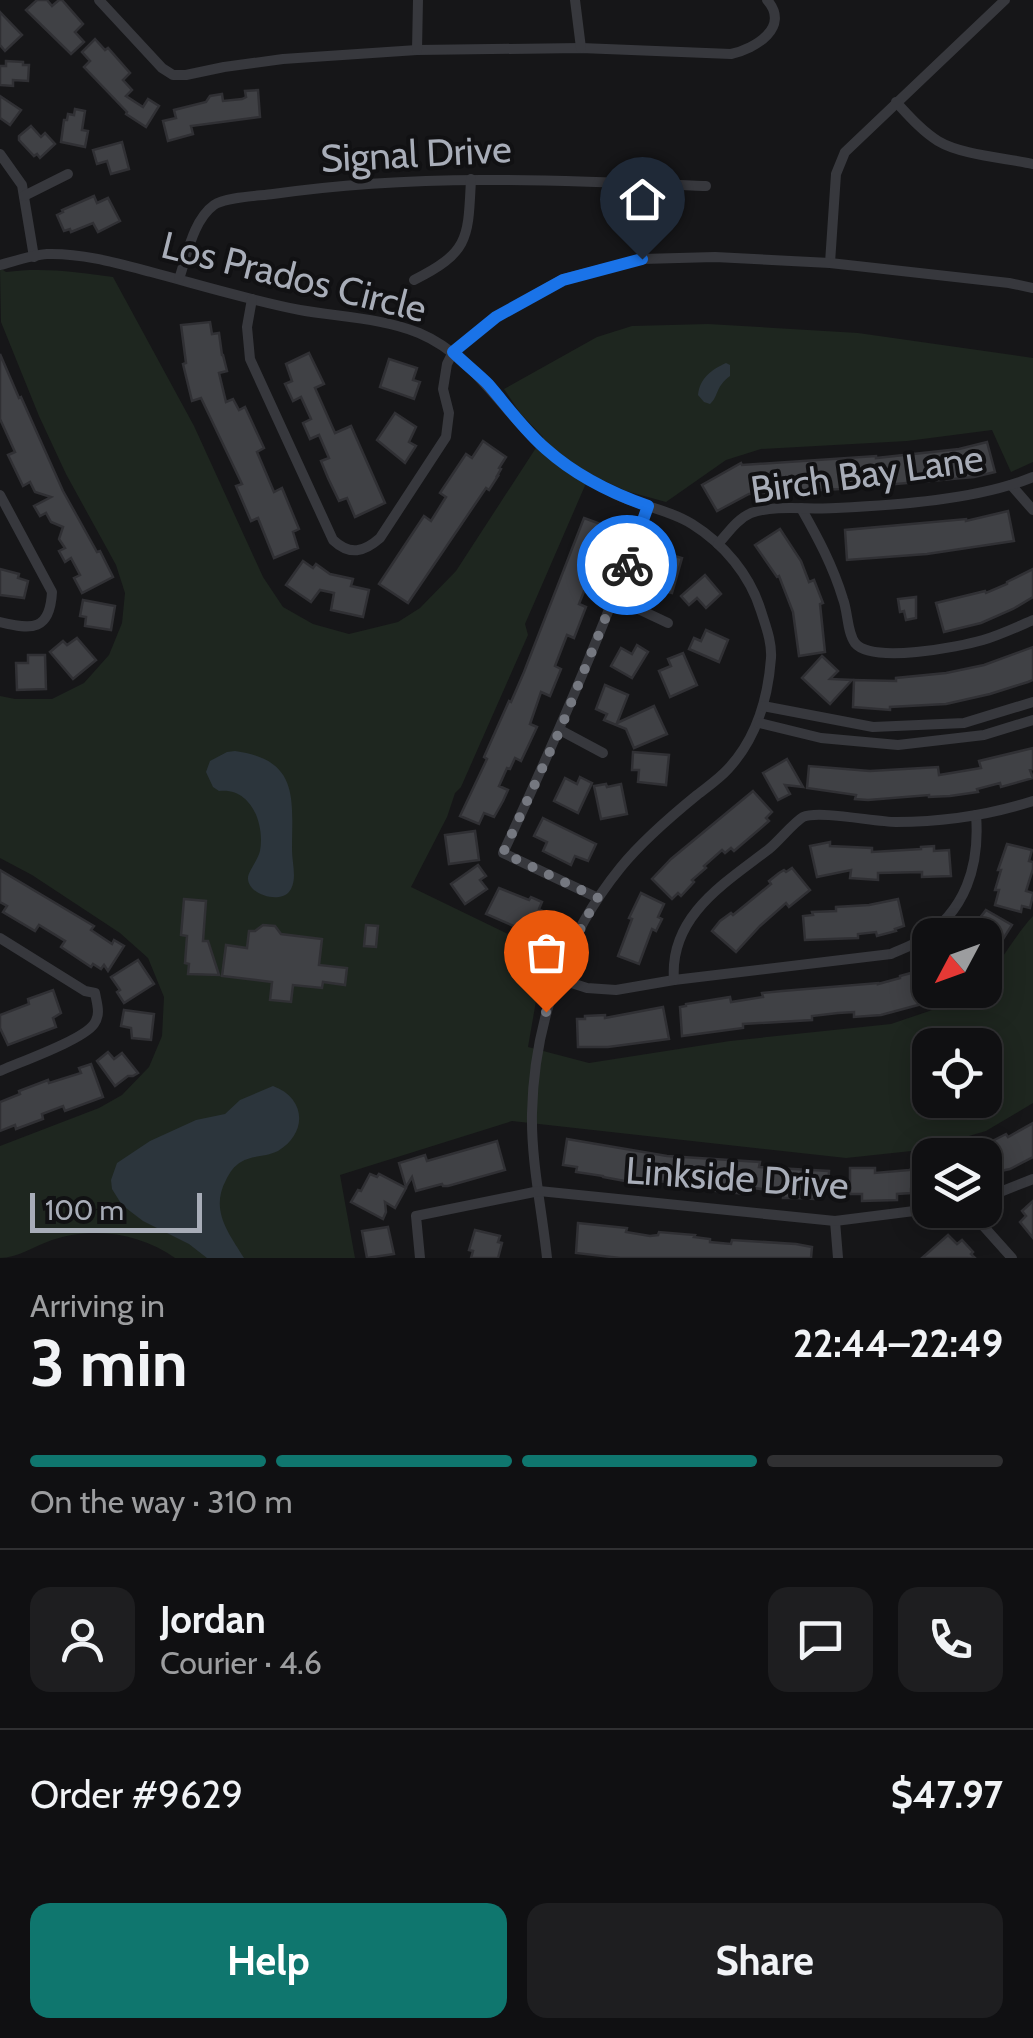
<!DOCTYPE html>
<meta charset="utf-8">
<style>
body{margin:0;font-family:Cabin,sans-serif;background:#1e1e20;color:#f1f3f6;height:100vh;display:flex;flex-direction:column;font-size:38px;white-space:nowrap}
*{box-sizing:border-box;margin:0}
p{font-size:32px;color:#9c9d9f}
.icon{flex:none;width:55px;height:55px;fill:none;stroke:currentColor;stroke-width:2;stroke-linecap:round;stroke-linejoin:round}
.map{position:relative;height:1258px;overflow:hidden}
.sheet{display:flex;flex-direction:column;background:#101012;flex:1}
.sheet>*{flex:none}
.needle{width:65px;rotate:229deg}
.fabs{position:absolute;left:912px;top:918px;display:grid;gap:20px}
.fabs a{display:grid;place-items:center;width:90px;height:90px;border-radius:20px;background:#101012;box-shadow:0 5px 25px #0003,0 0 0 2px #303032;font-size:50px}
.scale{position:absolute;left:30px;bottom:25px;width:172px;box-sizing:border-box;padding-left:10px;border:5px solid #a8adb8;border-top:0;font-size:28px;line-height:35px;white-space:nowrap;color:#a8adb8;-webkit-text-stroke:8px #111113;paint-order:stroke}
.pin{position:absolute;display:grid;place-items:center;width:85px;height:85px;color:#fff;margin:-102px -42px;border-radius:50% 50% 50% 0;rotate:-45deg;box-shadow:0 0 10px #0007}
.pin .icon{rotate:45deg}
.courier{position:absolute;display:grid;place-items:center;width:100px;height:100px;margin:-50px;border:8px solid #1a73e8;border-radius:50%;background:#fff;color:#222;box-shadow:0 2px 12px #0007}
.headline em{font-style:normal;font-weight:700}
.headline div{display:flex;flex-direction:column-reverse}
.headline{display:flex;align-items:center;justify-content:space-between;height:170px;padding:0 30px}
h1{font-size:65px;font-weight:700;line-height:75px}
.bar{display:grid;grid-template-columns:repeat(4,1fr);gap:15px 10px;align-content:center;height:120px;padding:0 30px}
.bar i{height:12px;border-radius:8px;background:#303032}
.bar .active{background:#0f766e}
.bar p{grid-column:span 4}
.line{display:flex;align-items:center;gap:25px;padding:0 30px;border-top:2px solid #303032}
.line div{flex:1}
.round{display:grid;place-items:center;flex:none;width:105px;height:105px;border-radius:20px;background:#1e1e20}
.button{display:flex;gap:20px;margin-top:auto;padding:20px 30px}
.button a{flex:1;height:115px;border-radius:20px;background:#0f766e;color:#fff;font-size:40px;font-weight:700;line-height:115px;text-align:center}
.button a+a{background:#1e1e20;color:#f1f3f6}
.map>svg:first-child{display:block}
</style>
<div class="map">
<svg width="1033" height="1258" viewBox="0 0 1033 1258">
<rect width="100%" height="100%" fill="#161618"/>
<path fill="#1e261f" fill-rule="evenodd" d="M0,268L6,272C42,267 77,272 113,277L194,426L263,577L283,607L313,624L349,634L398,622L420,608L456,571L543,437L520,413L504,389L597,337L632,326L708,324L858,333L1033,358V462L1011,472L992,430L907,441L761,449L726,460L666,502L626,491L590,474L525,624L528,635L461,787L455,793L447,817L411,887L551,955L536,1001L528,1047L589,1063L730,1041L891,1024L941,1007L969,990H985V978C1004,959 1015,935 1033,916V1103L986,1131L921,1150L846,1158L512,1121L340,1175L355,1258H175C141,1233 92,1226 52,1240C35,1246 17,1258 0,1258V1146L99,1108L122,1095L149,1067L162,1036L164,997L148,958L120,933L32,875L0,858V696L15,699H52L84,683L109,655L122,623L125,593L116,565L66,474L39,416L1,322ZM930,1045H985V1100H930Z"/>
<g fill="#2c353c">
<path d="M726,363L730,365V376C715,387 719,396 710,404L704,402L698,395C700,378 711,370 726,363Z"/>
<path d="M235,751C300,760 292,799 292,850C292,862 297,878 291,889C288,894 285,896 279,897C268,899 249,892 248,879C247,873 258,860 260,851C265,824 251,787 219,791L213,787L206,772L210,761L227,752Z"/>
<path d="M273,1086C306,1098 308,1133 278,1151C266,1157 253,1155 241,1162C234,1166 230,1172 226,1180C210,1210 228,1232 244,1258H207L189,1244L143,1221L122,1205L112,1189L111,1180L117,1163L150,1141L196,1120L225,1114L240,1100Z"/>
</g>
<g fill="#404145" stroke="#303034" stroke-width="2.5">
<path d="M37,0H47L52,6L59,0H62L83,24L75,32L84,42L71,54L26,10Z"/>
<path d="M0,12L22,35L5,51L0,45Z"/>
<path d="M95,39L105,50L108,48L130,73L123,80L132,90L126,96L143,107L148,99L159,106L146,127L126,114L127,112L84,67L90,61L82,52Z"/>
<path d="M6,61L23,62V65H29L28,81L13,80V86L0,85V66H6Z"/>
<path d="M258,90L260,117L191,126L193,134L168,141L163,121L176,118L174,110L206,102L210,96L222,94L223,101L242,99L246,97L245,91Z"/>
<path d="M0,96L21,110L10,125L0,118Z"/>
<path d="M75,109L85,111L82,130L88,131L85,147L61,142L64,120H67L68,114L74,115Z"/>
<path d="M31,126L41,137L45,133L55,144L40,158L37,154L34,156L19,140V136Z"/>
<path d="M122,142L129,169L111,174L107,161L97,164L93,150Z"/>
<path d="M94,196L97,203L108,198L120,221L98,232L93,223L71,232L70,229L64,231L57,215L63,212L62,210Z"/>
<path d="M210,322L212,334L219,333L222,355H223L227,371L219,373L226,402L233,399L239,410L245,407L264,448L257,452L274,492L282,488L299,529L293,532L298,548L274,558L258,518L251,521L236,486L242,484L201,398L192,401L183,364L186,363L181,325Z"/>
<path d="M309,353L324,384L315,388L335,433L351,426L385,503L355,517L347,498L339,501L328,478L321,461L329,458L319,435L310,439L303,423L311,419L301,397L293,401L285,384L292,381L286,364Z"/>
<path d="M0,354L19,398L21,397L63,491L97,552L100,551L113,577L82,593L74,578L80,575L71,558L65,562L59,551L65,548L59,539L63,527L51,522L46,513L40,516L34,506L51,497L35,492L30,482L23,486L8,455L15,452L0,419Z"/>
<path d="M389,359L417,368L413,380L420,382L414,399L380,387Z"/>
<path d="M395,413L416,427L409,442L416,446L405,463L377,440Z"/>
<path d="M483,441L506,457L499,468L501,469L497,476H498L489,490L486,488L408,603L379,584L424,516L431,521L446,497L440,493L466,454L472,458Z"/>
<path d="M987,442L995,472L974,477L840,489L749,494L717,511L702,485L741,463L742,465L876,456V458L959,449Z"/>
<path d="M1008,511L1014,541L927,554L847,560L845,530L966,519V521Z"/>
<path d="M584,518L606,526L601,540L610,543L598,575L595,574L590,586L587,584L579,604L586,607L574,638L567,635L555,666L561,669L550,696L541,692L530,724L537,727L521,761L515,758L510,769L507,768L499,786L508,790L503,801L494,817L484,813L479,824L460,816L487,759L484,757L509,701L511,702L524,672Z"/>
<path d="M780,529L801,561L809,582L814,580L823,603L820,604L825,652L799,656L793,612L779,576L777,577L755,545Z"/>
<path d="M654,550L682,558L672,593L656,589L658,582L646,578Z"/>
<path d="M303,561L313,568L316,564L330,574L353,579L351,586L369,590L363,617L331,610L334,593L320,590L311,602L286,585Z"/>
<path d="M0,569L19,574L18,578L28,581L24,598L0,595Z"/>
<path d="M1033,569V597L1013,609L981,623L944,632L936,603L985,591L986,593L1007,584V582Z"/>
<path d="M705,575L721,594L706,608L697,598L689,605L681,596Z"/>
<path d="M916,597V618L906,620L904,611L900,612L898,599Z"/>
<path d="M83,600L115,606L111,630L85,626L86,617L80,616Z"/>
<path d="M706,630L728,640L719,662L689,649L694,638L701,641Z"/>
<path d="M77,638L96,660L73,679L50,652L63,641L67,645Z"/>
<path d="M637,645L648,652L632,678L611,666L621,648L632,654Z"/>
<path d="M1033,647V680L1028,682L990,694L946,704L890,707V710L853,707L854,680L896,681V678L946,673L984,665Z"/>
<path d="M683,653L697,685L670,697L659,671L671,666L668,659Z"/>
<path d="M28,655H45L46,689L17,690L16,663H28Z"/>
<path d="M822,656L838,671L830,679L852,680L830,704L802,678Z"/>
<path d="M605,685L628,695L617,723L654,706L667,734L634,748L626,729L604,720L607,714L596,709Z"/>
<path d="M1033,748V769L1030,770L1033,778L1001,787L1000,783L977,789L978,792L950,796L929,797V795L868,800L855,799L856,795L807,788L809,766L870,771L938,767L939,775L981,768L979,761Z"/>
<path d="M633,752L669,755L666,785L638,782L639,770H632Z"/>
<path d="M787,759L803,787L785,785L790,794L778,800L763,773Z"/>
<path d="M580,777L592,783L578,813L554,801L565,778L577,784Z"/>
<path d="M606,784L607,787L621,784L627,814L601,819L594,786Z"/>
<path d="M753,791L772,812L766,818L769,821L734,851L731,848L725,853L722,850L704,866L706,868L692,880L694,882L681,896L678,893L672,899L652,879L671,859Z"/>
<path d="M543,818L596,844L588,861L575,856L571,865L543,851L547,842L534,836Z"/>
<path d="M475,831L479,860L449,864L445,835Z"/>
<path d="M830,842V846L872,848V852L921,849V847L934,846V851L949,850L951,876L922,877V872L878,873V880L850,878L851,870L817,877L810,846Z"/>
<path d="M1007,844L1032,850L1029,861L1033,862V869L1026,891L1033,893V895L1030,908L1022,906L1021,912L995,905L999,890H995L1001,870H998Z"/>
<path d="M478,865L486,876L480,880L487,889L465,904L451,884Z"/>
<path d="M792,868L810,890L789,907L786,903L760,926L736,952L712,931L720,921L731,913L733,915L771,884L769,881L779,873L784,870L786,872Z"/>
<path d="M0,870L94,926L91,930L112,944L114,940L124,946L108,971L104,965L101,969L93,964L91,967L61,947L65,941L39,925L35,931L3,912L7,906L0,902Z"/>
<path d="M499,888L529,900L531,897L542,902L539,909L550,915L539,937L486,914Z"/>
<path d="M641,893L664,904L658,917L662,919L656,931L652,929L639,964L618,956L632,919L629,918Z"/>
<path d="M184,899L206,901L203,941H208L219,975L188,974L189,964L185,963L187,936L181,935Z"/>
<path d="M898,899L904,926L895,929L896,931L877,936L876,932L858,934V938L805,940L803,916L813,915L812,912L836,911V907L869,905Z"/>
<path d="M986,910L1012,925L998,947L985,959V935H976L970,931Z"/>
<path d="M263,925L275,926L281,934L322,939L319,965L347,968L345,985L323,982L322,988L293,985L291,1002L270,1000L272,982L222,976L226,945L247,948L249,931H255Z"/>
<path d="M366,925L378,926L376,947L364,946Z"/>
<path d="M138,960L154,984L124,1003L117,992L120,990L111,977Z"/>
<path d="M930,964V990H952L933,1001L881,1015L854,1017V1012L838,1013L812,1016V1020L743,1024V1028L682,1036L680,1007L686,1006V1004L730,997L731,1002L763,997L762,993L782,991L878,983V984L900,978V976L918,971Z"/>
<path d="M53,990L61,1013L53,1018L56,1027L8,1045L0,1028V1015L29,1004L28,999Z"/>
<path d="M663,1007L669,1039L608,1047H578L577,1019H585V1016L605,1015V1018Z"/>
<path d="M124,1010L154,1014L151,1040L132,1038L131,1028L121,1026Z"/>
<path d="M108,1052L114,1059L122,1053L138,1073L133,1076H128L115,1086L97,1061Z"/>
<path d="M91,1064L103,1097L65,1111L63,1106L42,1114L43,1119L16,1129L15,1125L0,1131V1102L20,1094L19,1091L48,1080L49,1083L81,1073L79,1068Z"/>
<path d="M1033,1123V1157L1010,1169L996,1172L986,1155H965L1006,1134L1008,1137Z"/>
<path d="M567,1139L667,1156L760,1162L759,1167L829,1171L828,1190L814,1189V1199L795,1198H783L784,1192L746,1187L745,1194L678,1187V1183L657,1181V1184H641L603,1177V1176L576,1172L577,1167L563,1165Z"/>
<path d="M497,1141L505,1170L448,1186H443L442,1184L416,1191L412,1177L406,1187L399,1163L425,1155L427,1161Z"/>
<path d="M930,1162V1184L911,1189V1193L897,1194V1200L862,1201V1194H850V1168H875V1173L909,1170L921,1167L920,1164Z"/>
<path d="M370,1174L377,1177L379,1174L406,1188L395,1208L385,1202L386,1212L383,1219L351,1202L358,1190L361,1191Z"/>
<path d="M1033,1201V1238L1020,1222L1026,1216L1022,1211Z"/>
<path d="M578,1223L627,1228L626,1232L650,1236L658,1235L659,1232L695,1235L694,1237L710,1239V1242L731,1244L732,1240L796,1244L812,1247L811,1258H620L576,1253Z"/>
<path d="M388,1227L394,1254L367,1258L362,1231Z"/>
<path d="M475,1230L500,1236L498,1242L502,1243L498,1258H471L473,1251L469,1250Z"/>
<path d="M948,1235L957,1244L962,1240L973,1252L971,1254L975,1258H922Z"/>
</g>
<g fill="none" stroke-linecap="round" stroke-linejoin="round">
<g stroke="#37383d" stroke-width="10">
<path d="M99,0L162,68L173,75H186L224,67L283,59L417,50L581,48L731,54C755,49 791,27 767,0"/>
<path d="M575,0L581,48"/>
<path d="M417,50L418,0"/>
<path d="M896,102C909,116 922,131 938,141C961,155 1006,158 1033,164"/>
<path d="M0,154L22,185L34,257"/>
<path d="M24,196L68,174"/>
<path d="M830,263L836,174L845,152L1005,0"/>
<path d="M0,265C15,261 32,255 47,254C82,253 117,263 151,272C200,285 249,300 300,310C339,317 382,318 419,333C476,357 503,414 549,452C570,469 593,483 617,495C641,506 670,510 692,524C724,544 750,575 761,611C766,627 772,642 771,658C768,699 756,739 728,769C719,779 707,787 697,795C670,817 643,840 621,867C564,937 534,1024 532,1113C531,1161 542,1210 547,1258"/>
<path d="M179,279C187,256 193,220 214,205C225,197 258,196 273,194C417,173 562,180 706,186"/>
<path d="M414,280C470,252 468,238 471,179"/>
<path d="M252,299L247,327L250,359L333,540C350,556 364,552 380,538L446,437L449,413L443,389L447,364L453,352L496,317L563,279L642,259L715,257L830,263L1009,283L1033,288"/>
<path d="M1011,485L1033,510"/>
<path d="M0,495L52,592C50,631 32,630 0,622"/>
<path d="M801,508C818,538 833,566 843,599C848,612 847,632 855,643C872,664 959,647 983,640C1000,635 1017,627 1033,620"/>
<path d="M718,544C728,533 737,519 751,513C777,504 809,510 836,508C896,505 977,500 1033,477"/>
<path d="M615,598L668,623"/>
<path d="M763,706L873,727L964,723L1033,702"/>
<path d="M759,723L821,738L898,745L984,735L1033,720"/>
<path d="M560,730L603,753"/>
<path d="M598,898L503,853C556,739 606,625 648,506"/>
<path d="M0,938L85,991L95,993C97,1004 101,1014 94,1024C83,1040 20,1062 0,1071"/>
<path d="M556,978L587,988L616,990L674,980L891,954C901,949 912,946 920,940C966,912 980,865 976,815"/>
<path d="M674,980C669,916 725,883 769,849C779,841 793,823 803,817C819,810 875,822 896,822C942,822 989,815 1033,801"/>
<path d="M985,1198L1033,1179"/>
<path d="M969,1210L1012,1258"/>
<path d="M835,1221L838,1258"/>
<path d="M420,1258L416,1216L539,1191L835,1221L930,1209"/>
</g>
</g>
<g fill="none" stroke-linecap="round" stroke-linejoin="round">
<path stroke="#757880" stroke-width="10" stroke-dasharray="0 18" d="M546,1012C559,971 576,934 598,898L503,853L560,730L627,565"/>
<path stroke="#1a73e8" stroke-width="12" d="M627,565L648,506C611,493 575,475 546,449C524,430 507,406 488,384C477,373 464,363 453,352L496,317L563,280L642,259"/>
</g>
<g text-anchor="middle" stroke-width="8" stroke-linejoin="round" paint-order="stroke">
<g font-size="38" fill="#a8adb8" stroke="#111113">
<text transform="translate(416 154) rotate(-3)" y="13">Signal Drive</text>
<text transform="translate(294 277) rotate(14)" y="13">Los Prados Circle</text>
<text transform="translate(867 474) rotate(-8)" y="13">Birch Bay Lane</text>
<text transform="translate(737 1178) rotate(4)" y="13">Linkside Drive</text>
</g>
</g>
</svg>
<div class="fabs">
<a><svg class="needle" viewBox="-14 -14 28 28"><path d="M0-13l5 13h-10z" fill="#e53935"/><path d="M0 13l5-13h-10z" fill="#9c9d9f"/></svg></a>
<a><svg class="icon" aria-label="locate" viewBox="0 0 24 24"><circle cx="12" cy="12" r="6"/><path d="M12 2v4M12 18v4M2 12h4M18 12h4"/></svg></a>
<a><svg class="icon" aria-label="layers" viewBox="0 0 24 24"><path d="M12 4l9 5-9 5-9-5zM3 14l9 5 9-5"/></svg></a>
</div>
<div class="scale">100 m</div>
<div class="pin" style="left:546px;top:1012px;background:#ea580c"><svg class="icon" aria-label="bag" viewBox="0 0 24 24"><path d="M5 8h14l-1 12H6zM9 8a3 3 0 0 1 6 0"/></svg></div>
<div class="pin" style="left:642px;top:259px;background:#1f2937"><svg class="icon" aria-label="home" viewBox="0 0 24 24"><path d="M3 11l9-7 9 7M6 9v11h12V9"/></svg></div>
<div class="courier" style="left:627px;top:565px"><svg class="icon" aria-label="bike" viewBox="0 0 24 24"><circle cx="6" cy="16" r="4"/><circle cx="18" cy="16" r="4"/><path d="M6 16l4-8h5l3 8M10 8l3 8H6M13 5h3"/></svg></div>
</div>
<section class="sheet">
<div class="headline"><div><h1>3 min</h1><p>Arriving in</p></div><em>22:44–22:49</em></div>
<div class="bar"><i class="active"></i><i class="active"></i><i class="active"></i><i></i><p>On the way · 310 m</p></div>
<div class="line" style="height:180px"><a class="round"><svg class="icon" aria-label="person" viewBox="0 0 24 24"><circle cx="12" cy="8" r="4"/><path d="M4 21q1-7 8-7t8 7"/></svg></a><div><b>Jordan</b><p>Courier · 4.6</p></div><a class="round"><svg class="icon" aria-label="chat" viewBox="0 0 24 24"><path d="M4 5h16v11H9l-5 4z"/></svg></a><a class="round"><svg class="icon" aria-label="phone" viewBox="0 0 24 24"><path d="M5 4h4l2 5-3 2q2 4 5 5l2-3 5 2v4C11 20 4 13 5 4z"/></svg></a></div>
<div class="line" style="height:130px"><div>Order #9629</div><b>$47.97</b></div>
<div class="button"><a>Help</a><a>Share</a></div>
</section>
